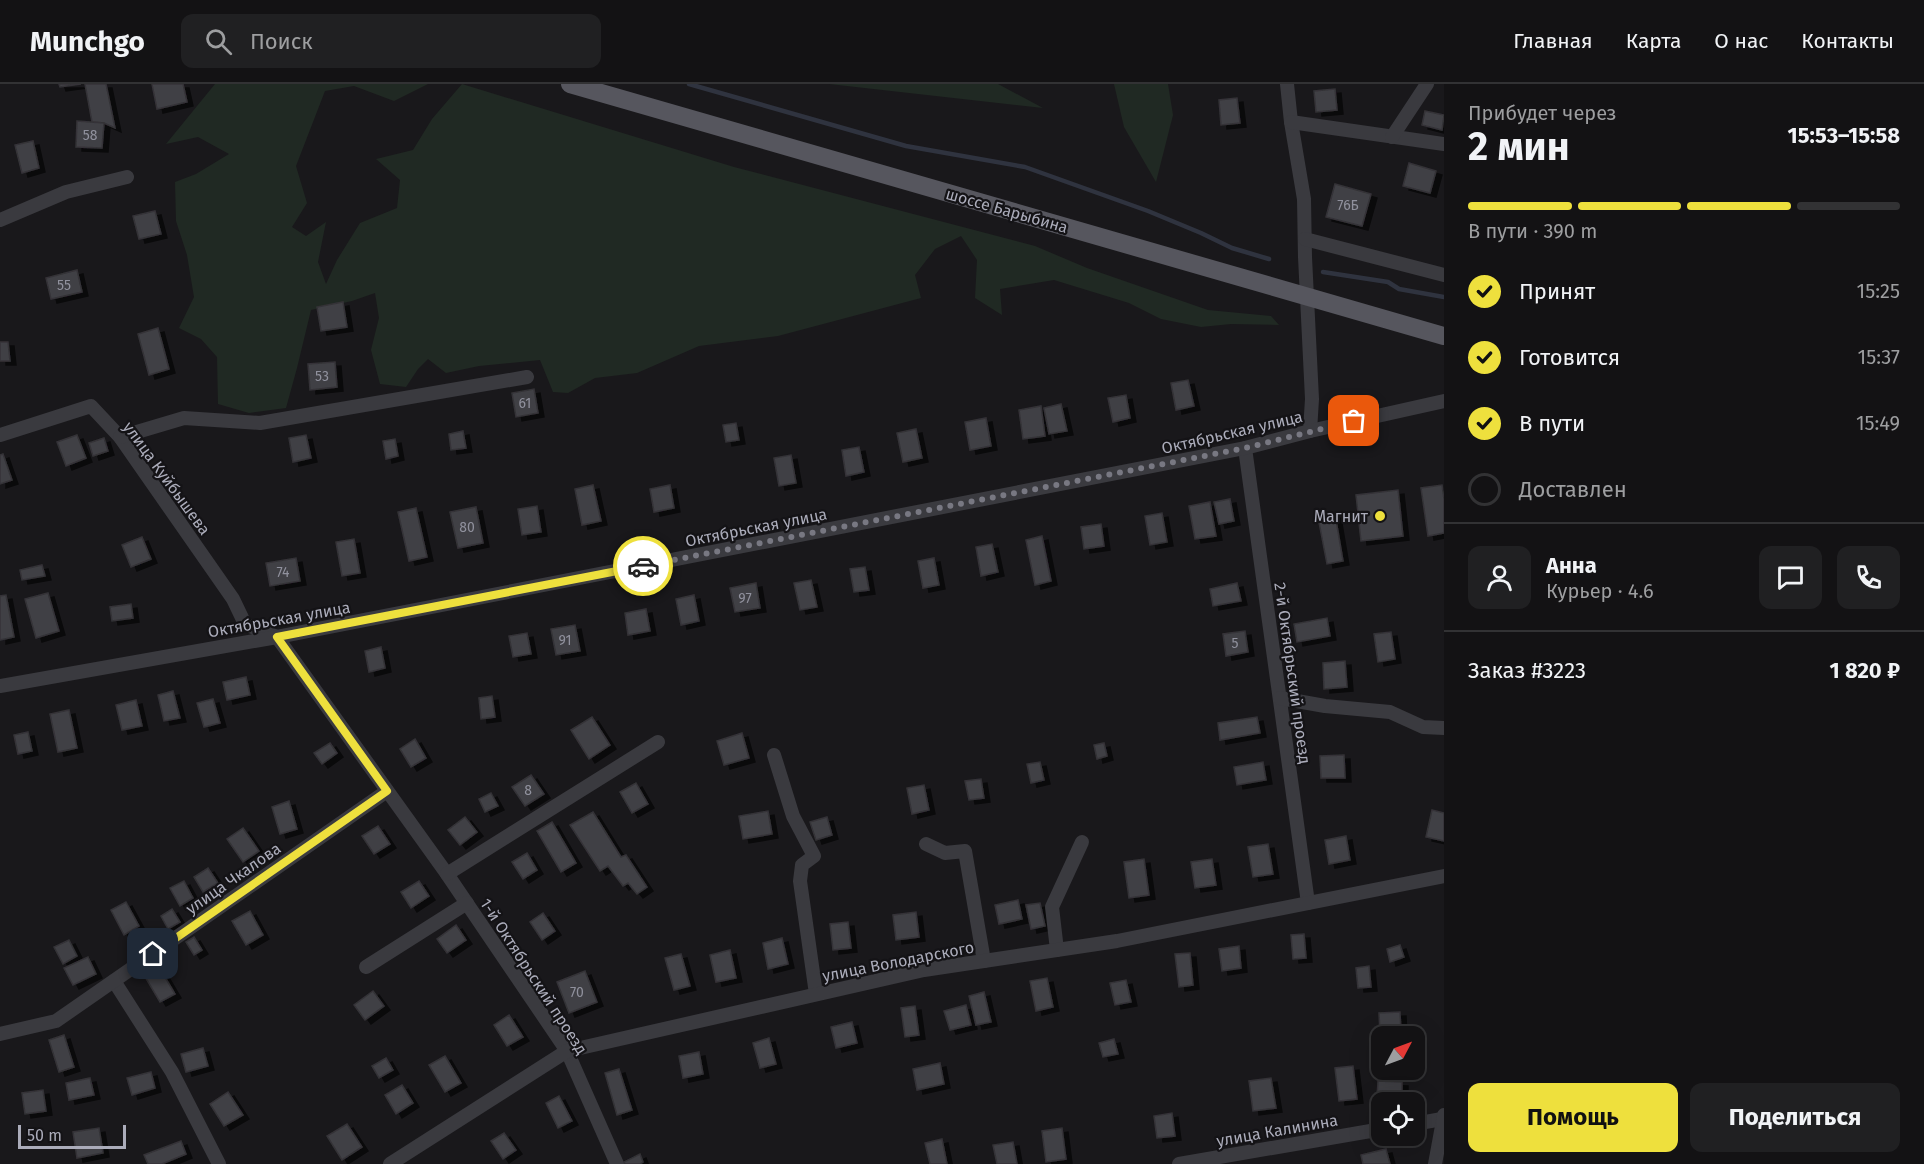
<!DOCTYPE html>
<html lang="ru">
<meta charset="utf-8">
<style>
body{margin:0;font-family:"Fira Sans",sans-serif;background:#202022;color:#f1f3f6;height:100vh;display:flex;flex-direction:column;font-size:22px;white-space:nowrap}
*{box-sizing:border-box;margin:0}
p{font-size:20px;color:#9d9ea0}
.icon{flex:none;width:33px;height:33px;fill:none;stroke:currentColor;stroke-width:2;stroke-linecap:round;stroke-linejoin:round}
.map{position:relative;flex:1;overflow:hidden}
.panel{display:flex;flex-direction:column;background:#131214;width:480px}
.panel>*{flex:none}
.needle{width:39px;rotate:49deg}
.fabs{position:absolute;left:1371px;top:942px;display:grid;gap:12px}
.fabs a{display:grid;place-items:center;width:54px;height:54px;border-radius:12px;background:#131214;box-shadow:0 6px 24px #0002,0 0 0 2px #323234;font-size:30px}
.scale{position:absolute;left:18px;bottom:15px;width:108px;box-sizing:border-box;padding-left:6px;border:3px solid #abacba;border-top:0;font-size:16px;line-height:21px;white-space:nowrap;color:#abacba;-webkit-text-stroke:4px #141316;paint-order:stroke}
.pin{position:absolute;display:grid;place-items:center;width:51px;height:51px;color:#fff;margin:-26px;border-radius:12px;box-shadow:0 3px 9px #0006}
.courier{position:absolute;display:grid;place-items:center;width:60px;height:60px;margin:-30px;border:4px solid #eee03d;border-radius:50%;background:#fff;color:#222;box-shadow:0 2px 8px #0007}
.headline em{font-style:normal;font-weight:700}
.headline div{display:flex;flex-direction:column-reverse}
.headline{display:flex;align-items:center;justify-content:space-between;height:102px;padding:0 24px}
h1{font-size:39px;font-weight:700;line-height:45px}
.bar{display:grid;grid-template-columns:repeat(4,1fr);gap:9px 6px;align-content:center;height:72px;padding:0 24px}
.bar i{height:8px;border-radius:4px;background:#323234}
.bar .current{background:#eee03d}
.bar p{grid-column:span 4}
.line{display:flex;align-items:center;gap:15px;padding:0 24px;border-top:2px solid #323234}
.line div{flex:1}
.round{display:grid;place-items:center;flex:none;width:63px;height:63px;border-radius:12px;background:#202022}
ol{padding:0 24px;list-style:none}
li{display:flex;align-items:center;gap:18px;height:66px}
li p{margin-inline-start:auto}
li .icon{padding:6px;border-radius:50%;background:#eee03d;color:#111;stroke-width:4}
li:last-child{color:#9d9ea0}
li i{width:33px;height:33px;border:3px solid #323234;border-radius:50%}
.primary-button{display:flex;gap:12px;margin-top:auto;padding:12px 24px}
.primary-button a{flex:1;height:69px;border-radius:12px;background:#eee03d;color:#111;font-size:24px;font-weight:700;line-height:69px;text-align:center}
.primary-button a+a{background:#202022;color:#f1f3f6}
header{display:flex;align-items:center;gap:36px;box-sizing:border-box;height:84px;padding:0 30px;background:#131214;border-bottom:2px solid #323234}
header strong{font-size:28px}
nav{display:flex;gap:33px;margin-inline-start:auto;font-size:21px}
.search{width:420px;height:54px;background:#202022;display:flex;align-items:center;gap:15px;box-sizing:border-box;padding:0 21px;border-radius:12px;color:#9d9ea0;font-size:22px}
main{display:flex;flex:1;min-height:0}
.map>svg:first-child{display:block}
</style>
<header>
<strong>Munchgo</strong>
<div class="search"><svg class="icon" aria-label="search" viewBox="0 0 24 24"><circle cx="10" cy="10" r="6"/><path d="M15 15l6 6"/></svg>Поиск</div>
<nav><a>Главная</a><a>Карта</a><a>О нас</a><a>Контакты</a></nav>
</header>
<main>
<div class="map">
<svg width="1444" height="1080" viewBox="0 0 1444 1080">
<defs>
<filter id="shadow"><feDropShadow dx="6" dy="4" stdDeviation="0" flood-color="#0009"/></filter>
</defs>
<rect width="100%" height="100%" fill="#19181b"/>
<g fill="#202923">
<path d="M215,0H428L394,17L354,2L325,7L296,82L307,119L292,143L306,152L326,138L318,178L326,200L337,176L360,139L397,124L400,96L376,75L413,66L432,35L462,0L734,83L1035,162L1087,184L1208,226L1271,232L1279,241L1231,240L1201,243L1161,235L1129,219L1054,196L1000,205L1002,231L975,214L977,176L961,152L935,165L915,191L921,214L778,252L699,262L637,289L595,294L568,309L553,308L540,276L479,282L446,289L428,275L418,285L406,303L380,300L371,266L379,234L375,209L352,217L311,226L297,284L286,324L249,329L218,320L217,273L201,255L179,244L194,213L187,171L176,137L175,98L196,90L229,70L198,53L166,60Z"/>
<path d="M829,0H998L1043,24Z"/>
<path d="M1114,0H1168L1173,31L1156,98L1124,43Z"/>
</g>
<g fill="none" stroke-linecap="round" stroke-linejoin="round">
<g stroke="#2f333f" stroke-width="4.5">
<path d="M689,0L906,62L1025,83L1148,127L1201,149L1232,164L1269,175"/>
<path d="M1323,188L1388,198L1399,205L1444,213"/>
</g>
</g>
<g fill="#404045" stroke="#343337" stroke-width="1.5" filter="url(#shadow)">
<path d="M59,0H81L60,3Z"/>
<path d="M85,0H106L115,44L104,39L92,38Z"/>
<path d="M152,0H183L187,18L157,25Z"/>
<path d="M1335,5L1337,26L1316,28L1314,7Z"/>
<path d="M1237,14L1240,39L1221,41L1219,16Z"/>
<path d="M1425,27L1444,31L1442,46L1422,41Z"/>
<path d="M77,37L104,39L102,64L76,63Z"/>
<path d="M33,57L39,84L22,89L15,61Z"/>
<path d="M1409,79L1436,87L1430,109L1403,102Z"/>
<path d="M1335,100L1371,110L1362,142L1326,133Z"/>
<path d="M155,127L161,150L139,155L133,132Z"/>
<path d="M77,186L82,208L51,215L46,194Z"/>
<path d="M343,218L347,243L321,247L317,223Z"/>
<path d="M158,244L169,285L149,291L138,250Z"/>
<path d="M0,258H8L10,277H0Z"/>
<path d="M335,278L337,303L310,306L308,280Z"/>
<path d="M1188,296L1194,322L1176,326L1171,299Z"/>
<path d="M534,305L538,329L516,333L512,309Z"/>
<path d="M1126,311L1130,334L1113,338L1108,314Z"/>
<path d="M1061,320L1067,347L1049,350L1044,324Z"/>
<path d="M1041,322L1045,352L1023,355L1019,326Z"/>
<path d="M986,334L991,362L970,366L965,338Z"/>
<path d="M736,339L739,356L726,358L723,341Z"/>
<path d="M916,345L922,374L903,378L897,349Z"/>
<path d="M463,347L466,364L451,366L449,350Z"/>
<path d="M77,351L86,374L66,382L57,358Z"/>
<path d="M306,351L311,374L293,378L289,354Z"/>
<path d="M104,354L108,367L93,372L89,359Z"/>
<path d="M395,355L398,372L386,375L383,357Z"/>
<path d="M859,363L864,388L846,392L842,366Z"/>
<path d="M3,370L12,396L0,400V371Z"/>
<path d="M791,371L796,399L779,402L774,374Z"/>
<path d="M593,401L601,437L582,441L575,405Z"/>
<path d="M670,401L674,424L654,428L650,405Z"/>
<path d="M1442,401L1444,415V449L1428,452L1421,404Z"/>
<path d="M1398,406L1403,452L1361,457L1356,411Z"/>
<path d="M1230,415L1234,437L1219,440L1214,418Z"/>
<path d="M1210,418L1216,452L1195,455L1189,422Z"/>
<path d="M537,422L541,448L522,451L518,425Z"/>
<path d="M476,423L483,459L458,464L450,428Z"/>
<path d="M416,424L427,473L409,477L398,428Z"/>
<path d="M1162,429L1167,458L1150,461L1145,432Z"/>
<path d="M1335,430L1343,477L1327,480L1318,433Z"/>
<path d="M1101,440L1104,462L1084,465L1081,443Z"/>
<path d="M1042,452L1051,497L1035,501L1026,456Z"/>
<path d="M142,453L151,475L131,483L122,461Z"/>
<path d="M354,455L360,489L342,492L336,458Z"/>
<path d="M992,460L998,488L981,492L976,463Z"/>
<path d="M296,474L300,497L270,502L266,479Z"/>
<path d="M934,474L939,501L923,504L918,477Z"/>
<path d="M42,481L45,492L22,496L20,486Z"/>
<path d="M865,483L869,506L854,508L850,485Z"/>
<path d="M811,496L817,523L800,526L794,499Z"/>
<path d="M756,499L760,524L735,528L730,504Z"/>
<path d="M1237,499L1241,517L1213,522L1210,505Z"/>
<path d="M48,509L59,547L36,554L25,515Z"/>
<path d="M6,511L14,553L0,556V512Z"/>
<path d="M694,511L699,537L681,541L676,515Z"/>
<path d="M131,520L133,534L112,537L110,523Z"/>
<path d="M646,525L650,547L628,551L625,529Z"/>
<path d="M1327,534L1330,552L1297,558L1294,540Z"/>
<path d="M575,541L580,567L556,571L551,545Z"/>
<path d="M1245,547L1248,568L1226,572L1223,550Z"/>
<path d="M1391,548L1395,575L1378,578L1374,550Z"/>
<path d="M527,549L531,570L513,573L509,552Z"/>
<path d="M381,563L385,584L369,588L365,567Z"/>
<path d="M1345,577L1347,603L1324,605L1323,579Z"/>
<path d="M246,593L250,611L227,616L223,598Z"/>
<path d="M173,607L180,634L164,637L158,611Z"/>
<path d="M492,612L495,633L481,635L479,614Z"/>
<path d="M213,615L220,639L204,643L197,619Z"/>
<path d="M136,616L142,642L122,646L116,621Z"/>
<path d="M69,626L77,664L58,668L50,630Z"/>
<path d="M592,633L610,661L589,675L571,646Z"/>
<path d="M1257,633L1260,649L1220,656L1218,639Z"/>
<path d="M28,648L32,667L18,670L14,651Z"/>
<path d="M742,649L749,674L724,681L717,657Z"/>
<path d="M415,655L426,674L411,683L400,665Z"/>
<path d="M330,659L337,669L322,680L314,669Z"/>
<path d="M1104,659L1107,672L1097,675L1094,661Z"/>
<path d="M1344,671L1345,694H1321L1320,672Z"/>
<path d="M1040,678L1044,696L1031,699L1027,680Z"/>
<path d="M1263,678L1266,696L1237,701L1234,683Z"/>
<path d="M531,691L544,710L525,722L512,703Z"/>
<path d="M981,695L984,714L969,716L965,697Z"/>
<path d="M636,699L648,720L632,729L620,708Z"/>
<path d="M924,701L929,726L912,730L907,704Z"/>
<path d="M491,709L498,722L485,728L479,715Z"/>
<path d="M289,717L297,745L280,750L272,723Z"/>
<path d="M1432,726L1444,729V757L1426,753Z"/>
<path d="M768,727L772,750L743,755L739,732Z"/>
<path d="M593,728L621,773L626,771L647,803L637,810L628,799L623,802L608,782L600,787L570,741Z"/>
<path d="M465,733L477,748L460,761L448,746Z"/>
<path d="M827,733L832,751L816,756L810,738Z"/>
<path d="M552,738L576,779L561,788L537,747Z"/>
<path d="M378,742L390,760L374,770L362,752Z"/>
<path d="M243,744L259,767L243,778L227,755Z"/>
<path d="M1346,752L1350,776L1329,780L1325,756Z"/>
<path d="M1268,760L1273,790L1253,793L1248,763Z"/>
<path d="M527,769L537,786L523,795L512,778Z"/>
<path d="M1144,775L1149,811L1129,814L1124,778Z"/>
<path d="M1212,775L1216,801L1195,804L1191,778Z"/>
<path d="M208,784L218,799L203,808L194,793Z"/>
<path d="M184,797L193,814L180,822L170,804Z"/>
<path d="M419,797L429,812L411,824L401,808Z"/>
<path d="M1018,816L1022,835L999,840L995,821Z"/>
<path d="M126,818L139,842L124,851L111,826Z"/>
<path d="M1040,819L1045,842L1031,845L1026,821Z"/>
<path d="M172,825L180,838L168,845L161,832Z"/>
<path d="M250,827L263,851L246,861L232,837Z"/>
<path d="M916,828L919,853L896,856L893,831Z"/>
<path d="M543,829L555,847L542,856L530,838Z"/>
<path d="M848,838L851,864L833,866L830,840Z"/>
<path d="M456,841L466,856L447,869L437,855Z"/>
<path d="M1304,850L1306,874L1293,875L1291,851Z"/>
<path d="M194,853L202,866L194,871L186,858Z"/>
<path d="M782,854L788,880L768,885L763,859Z"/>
<path d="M69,856L77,872L63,880L54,863Z"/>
<path d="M1400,861L1404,873L1390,878L1387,865Z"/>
<path d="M1239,862L1241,884L1222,887L1219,865Z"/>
<path d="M730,866L736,894L716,898L710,871Z"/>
<path d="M1190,869L1193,901L1179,903L1175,870Z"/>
<path d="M681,870L690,902L674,906L665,874Z"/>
<path d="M88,873L96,890L73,901L64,884Z"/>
<path d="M1369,882L1371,903L1358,904L1356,884Z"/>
<path d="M159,883L175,910L160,918L144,891Z"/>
<path d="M585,887L597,918L569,929L557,898Z"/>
<path d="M1047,894L1053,923L1036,927L1030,897Z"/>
<path d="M1126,896L1131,918L1115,921L1110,899Z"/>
<path d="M373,907L384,922L365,936L354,921Z"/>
<path d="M984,908L991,938L976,941L969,912Z"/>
<path d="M966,921L971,941L950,946L944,927Z"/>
<path d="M915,922L919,951L905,953L901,924Z"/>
<path d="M1400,928L1401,949L1380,950L1379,929Z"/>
<path d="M509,931L523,953L507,962L494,941Z"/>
<path d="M852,938L857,959L836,964L831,943Z"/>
<path d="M64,951L74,983L59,988L49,956Z"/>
<path d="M769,954L776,980L760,984L753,959Z"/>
<path d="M1114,955L1118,970L1103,973L1099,959Z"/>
<path d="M203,964L208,982L186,988L181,970Z"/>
<path d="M699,968L703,990L683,994L679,972Z"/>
<path d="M445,972L461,999L445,1008L429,981Z"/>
<path d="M386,974L393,986L379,994L372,982Z"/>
<path d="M940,979L944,1000L917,1006L913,985Z"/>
<path d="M1353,982L1357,1015L1339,1017L1335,984Z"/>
<path d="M619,985L632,1026L617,1031L605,989Z"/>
<path d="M151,988L155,1004L132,1011L127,994Z"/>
<path d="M90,994L94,1011L69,1016L66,999Z"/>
<path d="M1271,994L1276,1024L1253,1027L1249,997Z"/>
<path d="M1378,997L1402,998V1015L1377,1014Z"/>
<path d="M402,1001L413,1019L396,1030L385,1011Z"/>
<path d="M43,1006L46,1027L25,1030L22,1009Z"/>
<path d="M228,1008L243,1031L224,1042L210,1020Z"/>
<path d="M559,1012L572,1037L558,1044L546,1019Z"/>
<path d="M1172,1029L1175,1052L1157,1054L1154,1032Z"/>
<path d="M347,1040L362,1063L342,1076L327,1052Z"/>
<path d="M99,1044L103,1069L77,1074L73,1048Z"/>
<path d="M1062,1044L1066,1075L1046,1078L1042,1047Z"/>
<path d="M504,1049L516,1066L503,1075L491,1057Z"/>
<path d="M942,1055L947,1080H930L925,1059Z"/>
<path d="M181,1057L186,1070L162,1080H148L144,1071Z"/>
<path d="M1013,1058L1017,1080H997L993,1061Z"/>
<path d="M1386,1065L1390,1080H1363L1361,1071Z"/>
<path d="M640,1070L643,1078L640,1080H625L624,1078Z"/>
</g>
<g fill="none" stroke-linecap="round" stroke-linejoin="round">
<g stroke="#3a3a3f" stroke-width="14">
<path d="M1287,0L1291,38L1304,115L1305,173L1312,315L1310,347"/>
<path d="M1291,38L1444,60"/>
<path d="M1392,53L1427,0"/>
<path d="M0,136L66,108L127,93"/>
<path d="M1305,155L1444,191"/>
<path d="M0,351L91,322L120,353L233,515L245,540L277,553L447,790L567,967L617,1080"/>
<path d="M120,353L184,334L260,339L527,293"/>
<path d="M1245,364L1308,819"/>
<path d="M0,602L277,553L1245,364L1310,347L1444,317"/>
<path d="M1280,614L1325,622L1390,628L1423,643L1444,644"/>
<path d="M774,671L793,732L814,772L802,781L800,797L816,910"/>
<path d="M926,760L945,769L965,767L984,877"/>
<path d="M447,790L658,658"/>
<path d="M1057,866L1052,823L1082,758"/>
<path d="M366,883L467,819"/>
<path d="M114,897L172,988L219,1080"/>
<path d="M0,950L56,937L387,707"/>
<path d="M1414,1040L1442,1035"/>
<path d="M390,1080L567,967L924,886L1117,857L1444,792"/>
<path d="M1179,1080L1382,1045"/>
<path d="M1435,1080L1444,1031"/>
</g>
<path stroke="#56565e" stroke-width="18" d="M570,0L1444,252"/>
</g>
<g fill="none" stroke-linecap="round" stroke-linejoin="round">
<path stroke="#787882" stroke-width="6" stroke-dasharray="0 10.8" d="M643,482L1245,364L1354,337"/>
<path stroke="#eee03d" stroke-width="8" d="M153,870L387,707L277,553L643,482"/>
</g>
<circle fill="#eee03d" stroke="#141316" stroke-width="2" cx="1380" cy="432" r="6"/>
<g text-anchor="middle" stroke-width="4.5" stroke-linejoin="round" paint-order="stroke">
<g font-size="14" fill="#90919d">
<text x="90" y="56">58</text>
<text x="1348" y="126">76Б</text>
<text x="64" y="206">55</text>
<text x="322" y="297">53</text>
<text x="525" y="324">61</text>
<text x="467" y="448">80</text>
<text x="283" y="493">74</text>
<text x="745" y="519">97</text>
<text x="565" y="561">91</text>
<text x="1235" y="564">5</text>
<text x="528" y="711">8</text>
<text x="577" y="913">70</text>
</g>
<g font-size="16" fill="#abacba" stroke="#141316">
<text transform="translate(1007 126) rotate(16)" y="6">шоссе Барыбина</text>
<text transform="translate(1232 348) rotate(-13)" y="6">Октябрьская улица</text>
<text transform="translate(167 394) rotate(54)" y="6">улица Куйбышева</text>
<text transform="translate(756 443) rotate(-11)" y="6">Октябрьская улица</text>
<text transform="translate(279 535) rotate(-10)" y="6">Октябрьская улица</text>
<text transform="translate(1293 589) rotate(82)" y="6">2-й Октябрьский проезд</text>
<text transform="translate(233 794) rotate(-35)" y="6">улица Чкалова</text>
<text transform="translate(898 877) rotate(-11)" y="6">улица Володарского</text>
<text transform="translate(534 892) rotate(57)" y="6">1-й Октябрьский проезд</text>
<text transform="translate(1277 1046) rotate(-10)" y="6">улица Калинина</text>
</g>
<g font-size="16" fill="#abacba" stroke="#141316" text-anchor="end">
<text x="1368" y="438">Магнит</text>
</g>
</g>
</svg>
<div class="fabs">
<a><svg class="needle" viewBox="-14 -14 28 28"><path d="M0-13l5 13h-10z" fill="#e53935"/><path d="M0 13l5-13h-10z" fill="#9d9ea0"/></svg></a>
<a><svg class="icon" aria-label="locate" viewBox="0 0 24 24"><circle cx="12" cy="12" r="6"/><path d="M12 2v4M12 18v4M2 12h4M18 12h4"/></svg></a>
</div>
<div class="scale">50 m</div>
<div class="pin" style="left:1354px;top:337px;background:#ea580c"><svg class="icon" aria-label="bag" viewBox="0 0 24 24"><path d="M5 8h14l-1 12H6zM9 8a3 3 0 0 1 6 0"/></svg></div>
<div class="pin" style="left:153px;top:870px;background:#1f2937"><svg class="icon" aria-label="home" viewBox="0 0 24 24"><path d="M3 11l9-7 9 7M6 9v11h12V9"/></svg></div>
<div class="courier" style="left:643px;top:482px"><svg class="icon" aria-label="car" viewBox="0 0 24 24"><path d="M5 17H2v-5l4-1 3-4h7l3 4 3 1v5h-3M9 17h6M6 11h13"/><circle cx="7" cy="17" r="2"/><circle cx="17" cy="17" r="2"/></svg></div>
</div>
<section class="panel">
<div class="headline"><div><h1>2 мин</h1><p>Прибудет через</p></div><em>15:53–15:58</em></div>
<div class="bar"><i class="current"></i><i class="current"></i><i class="current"></i><i></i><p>В пути · 390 m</p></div>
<ol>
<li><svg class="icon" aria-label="check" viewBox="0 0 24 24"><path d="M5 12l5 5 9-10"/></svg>Принят<p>15:25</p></li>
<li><svg class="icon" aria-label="check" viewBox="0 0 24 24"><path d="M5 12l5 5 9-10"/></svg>Готовится<p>15:37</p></li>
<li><svg class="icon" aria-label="check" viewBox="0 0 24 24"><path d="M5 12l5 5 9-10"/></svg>В пути<p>15:49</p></li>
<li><i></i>Доставлен</li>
</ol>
<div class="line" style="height:108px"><a class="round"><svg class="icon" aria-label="person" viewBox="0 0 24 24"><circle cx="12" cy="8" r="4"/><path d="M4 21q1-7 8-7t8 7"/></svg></a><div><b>Анна</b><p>Курьер · 4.6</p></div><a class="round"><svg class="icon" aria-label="chat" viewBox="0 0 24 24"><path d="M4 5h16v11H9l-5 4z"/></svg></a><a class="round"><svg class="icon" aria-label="phone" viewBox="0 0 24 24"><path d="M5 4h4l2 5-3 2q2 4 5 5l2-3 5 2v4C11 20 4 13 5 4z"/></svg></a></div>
<div class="line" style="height:78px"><div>Заказ #3223</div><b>1 820 ₽</b></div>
<div class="primary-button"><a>Помощь</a><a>Поделиться</a></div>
</section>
</main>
